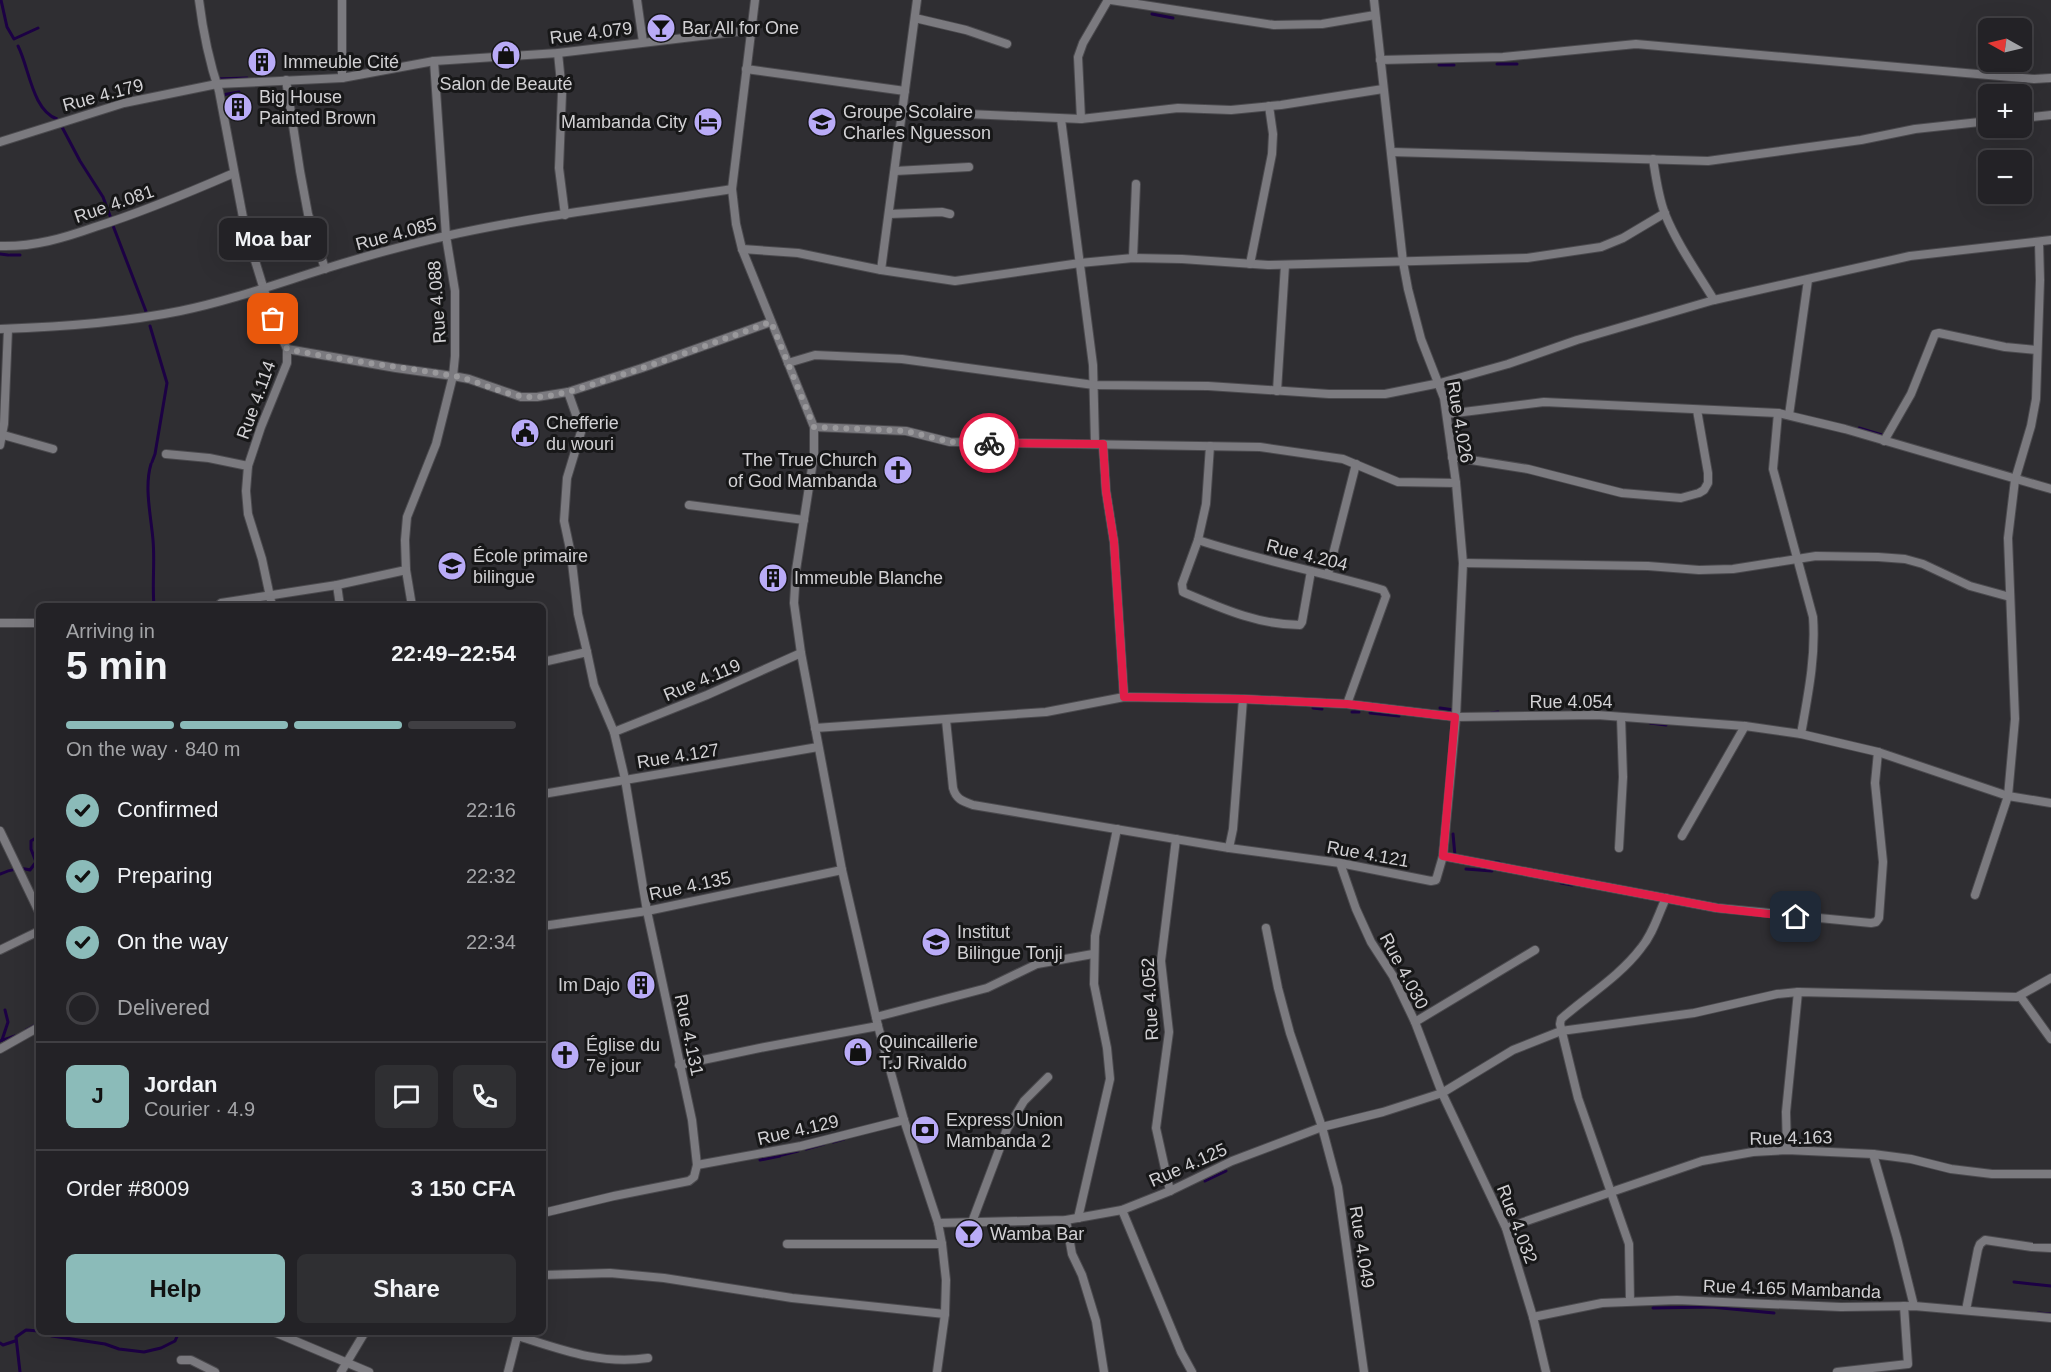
<!DOCTYPE html>
<meta charset="utf-8">
<style>
body{margin:0;font-family:Arial,sans-serif;background:#2f2f32;color:#f1f3f6;height:100vh;display:flex;flex-direction:column;font-size:22px;white-space:nowrap}
*{box-sizing:border-box;margin:0}
p{font-size:20px;color:#a3a4a7}
.icon{flex:none;width:33px;height:33px;fill:none;stroke:currentColor;stroke-width:2;stroke-linecap:round;stroke-linejoin:round}
.map{position:relative;flex:1;overflow:hidden}
.side{position:absolute;left:36px;top:603px;width:510px;height:732px;display:flex;flex-direction:column;background:#232226;border-radius:9px;box-shadow:0 6px 24px #0002,0 0 0 2px #403f43}
.side>*{flex:none}
.needle{width:39px;rotate:278deg}
.tools{position:absolute;left:1978px;top:18px;display:grid;gap:12px}
.tools a{display:grid;place-items:center;width:54px;height:54px;border-radius:9px;background:#232226;box-shadow:0 6px 24px #0002,0 0 0 2px #403f43;font-size:30px}
.pin{position:absolute;display:grid;place-items:center;width:51px;height:51px;color:#fff;margin:-26px;border-radius:12px;box-shadow:0 3px 9px #0006}
.courier{position:absolute;display:grid;place-items:center;width:60px;height:60px;margin:-30px;border:4px solid #e11d48;border-radius:50%;background:#fff;color:#222;box-shadow:0 2px 8px #0007}
.bubble{position:absolute;height:42px;border-radius:9px;background:#232226;box-shadow:0 6px 24px #0002,0 0 0 2px #403f43;font-size:20px;font-weight:600;line-height:42px;text-align:center}
.headline em{font-style:normal;font-weight:600}
.headline div{display:flex;flex-direction:column-reverse}
.headline{display:flex;align-items:center;justify-content:space-between;height:102px;padding:0 30px}
h1{font-size:39px;font-weight:600;line-height:45px}
.bar{display:grid;grid-template-columns:repeat(4,1fr);gap:9px 6px;align-content:center;height:72px;padding:0 30px}
.bar i{height:8px;border-radius:4px;background:#403f43}
.bar .active{background:#8bbbb9}
.bar p{grid-column:span 4}
.line{display:flex;align-items:center;gap:15px;padding:0 30px;border-top:2px solid #403f43}
.line div{flex:1}
.round{display:grid;place-items:center;flex:none;width:63px;height:63px;border-radius:9px;background:#2f2f32}
ol{padding:0 30px;list-style:none}
li{display:flex;align-items:center;gap:18px;height:66px}
li p{margin-inline-start:auto}
li .icon{padding:6px;border-radius:50%;background:#8bbbb9;color:#111;stroke-width:4}
li:last-child{color:#a3a4a7}
li i{width:33px;height:33px;border:3px solid #403f43;border-radius:50%}
.cta{display:flex;gap:12px;margin-top:auto;padding:12px 30px}
.cta a{flex:1;height:69px;border-radius:9px;background:#8bbbb9;color:#111;font-size:24px;font-weight:600;line-height:69px;text-align:center}
.cta a+a{background:#2f2f32;color:#f1f3f6}
.map>svg:first-child{display:block}
</style>
<div class="map">
<svg width="2051" height="1372" viewBox="0 0 2051 1372">
<rect width="100%" height="100%" fill="#2f2e32"/>
<g fill="none" stroke-linecap="round" stroke-linejoin="round">
<g stroke="#1c0144" stroke-width="3">
<path d="M1,0L7,27L14,39L38,28"/>
<path d="M1152,14L1173,18"/>
<path d="M18,46C29,67 32,110 57,119"/>
<path d="M1497,64H1517"/>
<path d="M1439,65H1454"/>
<path d="M215,79L247,78"/>
<path d="M222,95L239,92"/>
<path d="M62,127L80,161L103,197L112,221"/>
<path d="M112,223L147,314"/>
<path d="M0,254L8,255"/>
<path d="M10,255H20"/>
<path d="M150,326L167,383L155,454L152,462"/>
<path d="M1859,428L1882,435"/>
<path d="M151,464C144,487 151,516 153,540C155,562 152,584 154,606"/>
<path d="M1313,708L1322,709"/>
<path d="M1440,708L1454,710"/>
<path d="M1352,712H1359"/>
<path d="M1370,713L1399,716"/>
<path d="M1491,713L1498,712"/>
<path d="M1650,723L1666,725"/>
<path d="M1453,834L1455,856"/>
<path d="M1491,862H1499"/>
<path d="M1466,869L1492,871"/>
<path d="M0,874C10,870 19,867 30,870L36,862L31,849V841L39,836"/>
<path d="M1561,883L1572,885"/>
<path d="M26,1030L39,1023"/>
<path d="M2,1040L8,1022L5,1010"/>
<path d="M0,1041L15,1036"/>
<path d="M833,1142L844,1139"/>
<path d="M806,1149L824,1144"/>
<path d="M782,1155L798,1151"/>
<path d="M760,1160L780,1156"/>
<path d="M1205,1181L1226,1171"/>
<path d="M2014,1282L2051,1286"/>
<path d="M1653,1308L1711,1307L1774,1313"/>
<path d="M2038,1313L2051,1314"/>
<path d="M42,1332L52,1336L105,1344L119,1349L144,1352L161,1348L175,1341L179,1332"/>
<path d="M0,1343L3,1345L15,1341"/>
<path d="M20,1372L16,1337L26,1330L39,1331"/>
</g>
<g stroke="#4b4a4e" stroke-width="10">
<g id="street">
<path d="M199,0C203,32 209,61 219,91L245,228L273,319L287,349V363L261,427L248,466L246,491L248,514L262,559L272,606"/>
<path d="M342,0V78"/>
<path d="M637,0L643,42"/>
<path d="M755,0L732,189L736,224L742,249L814,427V455L796,570L794,603L801,653L842,870L878,1026L904,1120L938,1223L942,1244L946,1280L945,1314L937,1372"/>
<path d="M1111,0L1274,25L1322,24L1375,15"/>
<path d="M1374,0L1403,262L1408,289L1421,339L1444,398L1456,483L1463,563L1456,717L1443,856"/>
<path d="M915,18L966,30L1007,44"/>
<path d="M558,53L562,93L559,168L565,215"/>
<path d="M1380,60L1503,57L1636,44L2034,79L2051,78"/>
<path d="M746,69L905,91"/>
<path d="M286,80L300,171L308,214L325,269"/>
<path d="M902,111L1081,119L1178,108L1231,110L1281,105L1383,89"/>
<path d="M2022,118L2051,115"/>
<path d="M1061,119L1093,365L1095,443"/>
<path d="M1081,119L1078,57L1083,43L1108,0"/>
<path d="M0,142L124,103L217,84L342,78L434,61L558,53L751,30"/>
<path d="M1391,152L1708,161L1861,140L1915,129L1989,121"/>
<path d="M1653,159C1656,178 1658,196 1665,214C1677,244 1697,272 1714,300"/>
<path d="M895,171L969,167"/>
<path d="M889,214L942,212L950,214"/>
<path d="M0,246C34,247 64,238 95,227C143,212 188,193 234,173"/>
<path d="M742,249L798,253L881,270L955,281L1080,263L1133,258L1182,259L1268,265L1527,258L1601,247L1623,238L1665,213"/>
<path d="M1133,258L1136,184"/>
<path d="M1250,264L1272,154L1273,134L1269,106"/>
<path d="M881,270L917,0"/>
<path d="M0,329C60,327 121,323 180,311C229,301 276,284 324,269C363,257 405,245 446,236C540,215 637,204 732,189"/>
<path d="M287,349L396,368L453,376L469,379L521,397H537L568,392L642,368L771,322"/>
<path d="M788,363L815,355L902,359L1094,385L1208,386L1329,394H1385L1440,383L1508,364L1577,340L1714,300L1910,256L2051,240"/>
<path d="M1277,391L1285,265"/>
<path d="M568,392L580,426L581,432L567,478L564,521L571,554L578,614L587,652"/>
<path d="M1778,413L1773,469L1813,617C1816,656 1808,695 1801,734"/>
<path d="M1447,414L1544,402L1778,413L1845,429L2051,489"/>
<path d="M1789,415L1808,280"/>
<path d="M814,427L906,431L950,442L1260,447L1343,459L1398,482L1456,483"/>
<path d="M0,434L53,449"/>
<path d="M1884,441L1911,394L1935,334L1939,333L2005,347L2037,350"/>
<path d="M1103,444L1106,491L1114,542L1124,697"/>
<path d="M0,445L4,424L8,329"/>
<path d="M1210,446L1206,504L1198,540C1259,560 1321,572 1383,590L1386,596L1347,704"/>
<path d="M166,454L209,458L248,466"/>
<path d="M1452,457L1528,469L1622,493L1681,498L1699,493L1704,490L1708,483V473L1697,410"/>
<path d="M689,505L804,520"/>
<path d="M1198,540L1182,584L1183,592C1221,608 1258,625 1300,625L1302,622L1311,571"/>
<path d="M1463,563L1648,566L1699,570L1733,569L1816,556L1878,557L1905,559L1923,564L1970,586L2010,597"/>
<path d="M406,570L405,540L407,517L436,444L453,376L455,356V291L446,236L434,61"/>
<path d="M1328,574L1356,464"/>
<path d="M337,585L340,606"/>
<path d="M218,606L221,603L337,585L406,570L412,606"/>
<path d="M0,623H39"/>
<path d="M543,662L587,652L594,685L614,732L625,779L647,911L692,1120L697,1165L694,1177L689,1181L614,1196L543,1213"/>
<path d="M946,720L953,788C956,799 962,801 973,805L1229,848L1340,863L1431,881L1436,880L1443,856L1717,908L1871,923L1876,922L1879,918L1883,862L1875,783L1878,752"/>
<path d="M815,728L1046,712L1124,697L1243,699L1347,704L1456,717L1597,715L1745,726L1801,734L1878,752L2008,796L2051,803"/>
<path d="M614,732L707,695L801,653"/>
<path d="M543,794L818,747"/>
<path d="M0,831L39,912"/>
<path d="M1682,836L1745,726"/>
<path d="M1229,848L1233,829L1243,699"/>
<path d="M1619,848L1623,777L1621,717"/>
<path d="M1340,863L1356,909L1371,942L1393,976L1415,1022L1442,1093L1506,1228L1533,1317L1546,1372"/>
<path d="M1975,895L2008,796L2015,719L2008,538L2015,480L2031,426L2036,399L2040,280L2039,242"/>
<path d="M543,926L647,911L842,870"/>
<path d="M1266,928L1278,988L1290,1033L1322,1127L1338,1187L1364,1372"/>
<path d="M0,950L39,931"/>
<path d="M2020,996L2051,1039"/>
<path d="M876,1017L987,988L1037,964L1093,954"/>
<path d="M1415,1022L1535,950"/>
<path d="M0,1049L39,1027"/>
<path d="M679,1065L765,1047L878,1026"/>
<path d="M1787,1150L1786,1112L1798,992"/>
<path d="M1873,1154L1897,1238L1914,1306"/>
<path d="M697,1165L801,1146L904,1120"/>
<path d="M1170,1191L1156,1128L1169,1032L1161,961L1176,839"/>
<path d="M1122,1210L1181,1352L1192,1372"/>
<path d="M1078,1218L1110,1079L1107,1048L1094,984L1095,936L1117,829"/>
<path d="M1066,1220L1072,1254L1082,1275L1096,1321L1104,1372"/>
<path d="M972,1222L1007,1129L1024,1101L1048,1077"/>
<path d="M938,1223L1066,1220L1122,1210L1170,1191L1232,1161L1322,1127L1383,1112L1442,1093L1513,1050L1561,1031L1694,1013L1777,994L1798,992L2017,997L2051,978"/>
<path d="M1506,1228L1702,1161L1753,1152L1787,1150L1873,1154L1911,1159L1951,1169L1992,1174H2051"/>
<path d="M787,1244H942"/>
<path d="M543,1266V1267"/>
<path d="M543,1275L610,1273L664,1278L792,1298L945,1314"/>
<path d="M1630,1301L1629,1244L1578,1098L1560,1024L1561,1019C1587,996 1620,976 1641,948C1653,934 1658,915 1666,898"/>
<path d="M1966,1310L1978,1249L1980,1244L1985,1240L2032,1247L2051,1248"/>
<path d="M1533,1317L1602,1303L1677,1300L1841,1307L1914,1306L2051,1318"/>
<path d="M274,1332L369,1372"/>
<path d="M518,1336C562,1350 601,1365 648,1358"/>
<path d="M181,1360H191L215,1372"/>
<path d="M341,1372L365,1332"/>
<path d="M508,1372L518,1333"/>
<path d="M1837,1372L1908,1364L1904,1306"/>
</g>
</g>
<use href="#street" stroke="#7b7a7f" stroke-width="8"/>
</g>
<g fill="none" stroke-linecap="round" stroke-linejoin="round">
<path stroke="#99989b" stroke-width="6" stroke-dasharray="0 10.8" d="M273,319L287,349C343,361 398,366 454,376C482,381 508,399 537,397C566,395 593,384 621,375C671,359 721,340 771,322L814,427L906,431L950,442L989,443"/>
<path stroke="#e11d48" stroke-width="8" d="M989,443L1103,444L1106,491L1114,542L1124,697L1243,699L1347,704L1455,717L1443,856L1717,908L1796,917"/>
</g>
<defs>
<g id="bar-disc" transform="scale(1.5)"><circle r="9.5" fill="#b9abf7" stroke="#171718"/><path d="M-6-5H6L.8 .8V4.5H3.5V6h-7V4.5H-.8V.8Z" fill="#111"/></g>
<g id="shop-disc" transform="scale(1.5)"><circle r="9.5" fill="#b9abf7" stroke="#171718"/><path d="M-5-2.5h2.3a2.7 3.5 0 0 1 5.4 0H5L5.5 6h-11ZM-1.5-2.5h3a1.5 2.3 0 0 0-3 0Z" fill="#111"/></g>
<g id="building-disc" transform="scale(1.5)"><circle r="9.5" fill="#b9abf7" stroke="#171718"/><path d="M-4-6H4V6H1V3H-1V6H-4ZM-2.5-4.3h1.7v1.8h-1.7ZM.8-4.3h1.7v1.8H.8ZM-2.5-1h1.7V.8h-1.7ZM.8-1h1.7V.8H.8Z" fill="#111"/></g>
<g id="hotel-disc" transform="scale(1.5)"><circle r="9.5" fill="#b9abf7" stroke="#171718"/><path d="M-6-4.5h1.5V1H6V5H4.5V3h-9V5H-6ZM-4 0a1.8 1.8 0 1 1 3.6 0ZM.5 0V-2.5h3Q6-2.5 6 0Z" fill="#111"/></g>
<g id="school-disc" transform="scale(1.5)"><circle r="9.5" fill="#b9abf7" stroke="#171718"/><path d="M0-5L7-2L0 1L-7-2ZM-4 1L0 2.5L4 1V4Q0 6-4 4Z" fill="#111"/></g>
<g id="civic-disc" transform="scale(1.5)"><circle r="9.5" fill="#b9abf7" stroke="#171718"/><path d="M-.6-6.5H3V-4.5H.6V-3L4-1V1h2V6H-6V1h2V-1L-.6-3ZM-1.2 2.5V6h2.4V2.5Z" fill="#111"/></g>
<g id="church-disc" transform="scale(1.5)"><circle r="9.5" fill="#b9abf7" stroke="#171718"/><path d="M-1.2-6h2.4v3.5h3.3v2.4h-3.3V6h-2.4V-.1h-3.3v-2.4h3.3Z" fill="#111"/></g>
<g id="bank-disc" transform="scale(1.5)"><circle r="9.5" fill="#b9abf7" stroke="#171718"/><path d="M-6-4H6V4H-6ZM0-2.3a2.3 2.3 0 1 0 0 4.6a2.3 2.3 0 1 0 0-4.6Z" fill="#111"/></g>
</defs>
<g fill-rule="evenodd">
<use href="#bar-disc" x="661" y="28"/>
<use href="#shop-disc" x="506" y="55"/>
<use href="#building-disc" x="262" y="62"/>
<use href="#building-disc" x="238" y="107"/>
<use href="#hotel-disc" x="708" y="122"/>
<use href="#school-disc" x="822" y="122"/>
<use href="#civic-disc" x="525" y="433"/>
<use href="#church-disc" x="898" y="470"/>
<use href="#school-disc" x="452" y="566"/>
<use href="#building-disc" x="773" y="578"/>
<use href="#school-disc" x="936" y="942"/>
<use href="#building-disc" x="641" y="985"/>
<use href="#shop-disc" x="858" y="1052"/>
<use href="#church-disc" x="565" y="1055"/>
<use href="#bank-disc" x="925" y="1130"/>
<use href="#bar-disc" x="969" y="1234"/>
</g>
<g text-anchor="middle" stroke-width="6" stroke-linejoin="round" paint-order="stroke">
<g font-size="18" fill="#d2d1d4" stroke="#171718" text-anchor="start">
<text x="682" y="34">Bar All for One</text>
<text x="283" y="68">Immeuble Cité</text>
<text x="506" y="90" text-anchor="middle">Salon de Beauté</text>
<text x="259" y="103">Big House<tspan x="259" dy="21">Painted Brown</tspan></text>
<text x="843" y="118">Groupe Scolaire<tspan x="843" dy="21">Charles Nguesson</tspan></text>
<text x="687" y="128" text-anchor="end">Mambanda City</text>
<text x="546" y="429">Chefferie<tspan x="546" dy="21">du wouri</tspan></text>
<text x="877" y="466" text-anchor="end">The True Church<tspan x="877" dy="21">of God Mambanda</tspan></text>
<text x="473" y="562">École primaire<tspan x="473" dy="21">bilingue</tspan></text>
<text x="794" y="584">Immeuble Blanche</text>
<text x="957" y="938">Institut<tspan x="957" dy="21">Bilingue Tonji</tspan></text>
<text x="620" y="991" text-anchor="end">Im Dajo</text>
<text x="879" y="1048">Quincaillerie<tspan x="879" dy="21">T.J Rivaldo</tspan></text>
<text x="586" y="1051">Église du<tspan x="586" dy="21">7e jour</tspan></text>
<text x="946" y="1126">Express Union<tspan x="946" dy="21">Mambanda 2</tspan></text>
<text x="990" y="1240">Wamba Bar</text>
</g>
<g font-size="18" fill="#d2d1d4" stroke="#171718">
<text transform="translate(591 33) rotate(-7)" y="6">Rue 4.079</text>
<text transform="translate(103 95) rotate(-15)" y="6">Rue 4.179</text>
<text transform="translate(114 204) rotate(-19)" y="6">Rue 4.081</text>
<text transform="translate(396 234) rotate(-15)" y="6">Rue 4.085</text>
<text transform="translate(437 302) rotate(-94)" y="6">Rue 4.088</text>
<text transform="translate(256 400) rotate(-70)" y="6">Rue 4.114</text>
<text transform="translate(1460 422) rotate(80)" y="6">Rue 4.026</text>
<text transform="translate(1307 555) rotate(14)" y="6">Rue 4.204</text>
<text transform="translate(702 680) rotate(-23)" y="6">Rue 4.119</text>
<text x="1571" y="708">Rue 4.054</text>
<text transform="translate(678 756) rotate(-9)" y="6">Rue 4.127</text>
<text transform="translate(1368 854) rotate(10)" y="6">Rue 4.121</text>
<text transform="translate(690 886) rotate(-12)" y="6">Rue 4.135</text>
<text transform="translate(1404 971) rotate(62)" y="6">Rue 4.030</text>
<text transform="translate(1150 999) rotate(-93)" y="6">Rue 4.052</text>
<text transform="translate(689 1035) rotate(78)" y="6">Rue 4.131</text>
<text transform="translate(798 1130) rotate(-13)" y="6">Rue 4.129</text>
<text transform="translate(1791 1138) rotate(-1)" y="6">Rue 4.163</text>
<text transform="translate(1188 1165) rotate(-24)" y="6">Rue 4.125</text>
<text transform="translate(1517 1224) rotate(69)" y="6">Rue 4.032</text>
<text transform="translate(1362 1247) rotate(81)" y="6">Rue 4.049</text>
<text transform="translate(1792 1289) rotate(2)" y="6">Rue 4.165 Mambanda</text>
</g>
</g>
</svg>
<div class="tools">
<a><svg class="needle" viewBox="-14 -14 28 28"><path d="M0-13l5 13h-10z" fill="#e53935"/><path d="M0 13l5-13h-10z" fill="#a3a4a7"/></svg></a>
<a>+</a>
<a>−</a>
</div>
<div class="pin" style="left:273px;top:319px;background:#ea580c"><svg class="icon" aria-label="bag" viewBox="0 0 24 24"><path d="M5 8h14l-1 12H6zM9 8a3 3 0 0 1 6 0"/></svg></div>
<div class="pin" style="left:1796px;top:917px;background:#1f2937"><svg class="icon" aria-label="home" viewBox="0 0 24 24"><path d="M3 11l9-7 9 7M6 9v11h12V9"/></svg></div>
<div class="courier" style="left:989px;top:443px"><svg class="icon" aria-label="bike" viewBox="0 0 24 24"><circle cx="6" cy="16" r="4"/><circle cx="18" cy="16" r="4"/><path d="M6 16l4-8h5l3 8M10 8l3 8H6M13 5h3"/></svg></div>
<div class="bubble" style="left:219px;top:218px;width:108px">Moa bar</div>
<section class="side">
<div class="headline"><div><h1>5 min</h1><p>Arriving in</p></div><em>22:49–22:54</em></div>
<div class="bar"><i class="active"></i><i class="active"></i><i class="active"></i><i></i><p>On the way · 840 m</p></div>
<ol>
<li><svg class="icon" aria-label="check" viewBox="0 0 24 24"><path d="M5 12l5 5 9-10"/></svg>Confirmed<p>22:16</p></li>
<li><svg class="icon" aria-label="check" viewBox="0 0 24 24"><path d="M5 12l5 5 9-10"/></svg>Preparing<p>22:32</p></li>
<li><svg class="icon" aria-label="check" viewBox="0 0 24 24"><path d="M5 12l5 5 9-10"/></svg>On the way<p>22:34</p></li>
<li><i></i>Delivered</li>
</ol>
<div class="line" style="height:108px"><b class="round" style="background:#8bbbb9;color:#111">J</b><div><b>Jordan</b><p>Courier · 4.9</p></div><a class="round"><svg class="icon" aria-label="chat" viewBox="0 0 24 24"><path d="M4 5h16v11H9l-5 4z"/></svg></a><a class="round"><svg class="icon" aria-label="phone" viewBox="0 0 24 24"><path d="M5 4h4l2 5-3 2q2 4 5 5l2-3 5 2v4C11 20 4 13 5 4z"/></svg></a></div>
<div class="line" style="height:78px"><div>Order #8009</div><b>3 150 CFA</b></div>
<div class="cta"><a>Help</a><a>Share</a></div>
</section>
</div>
